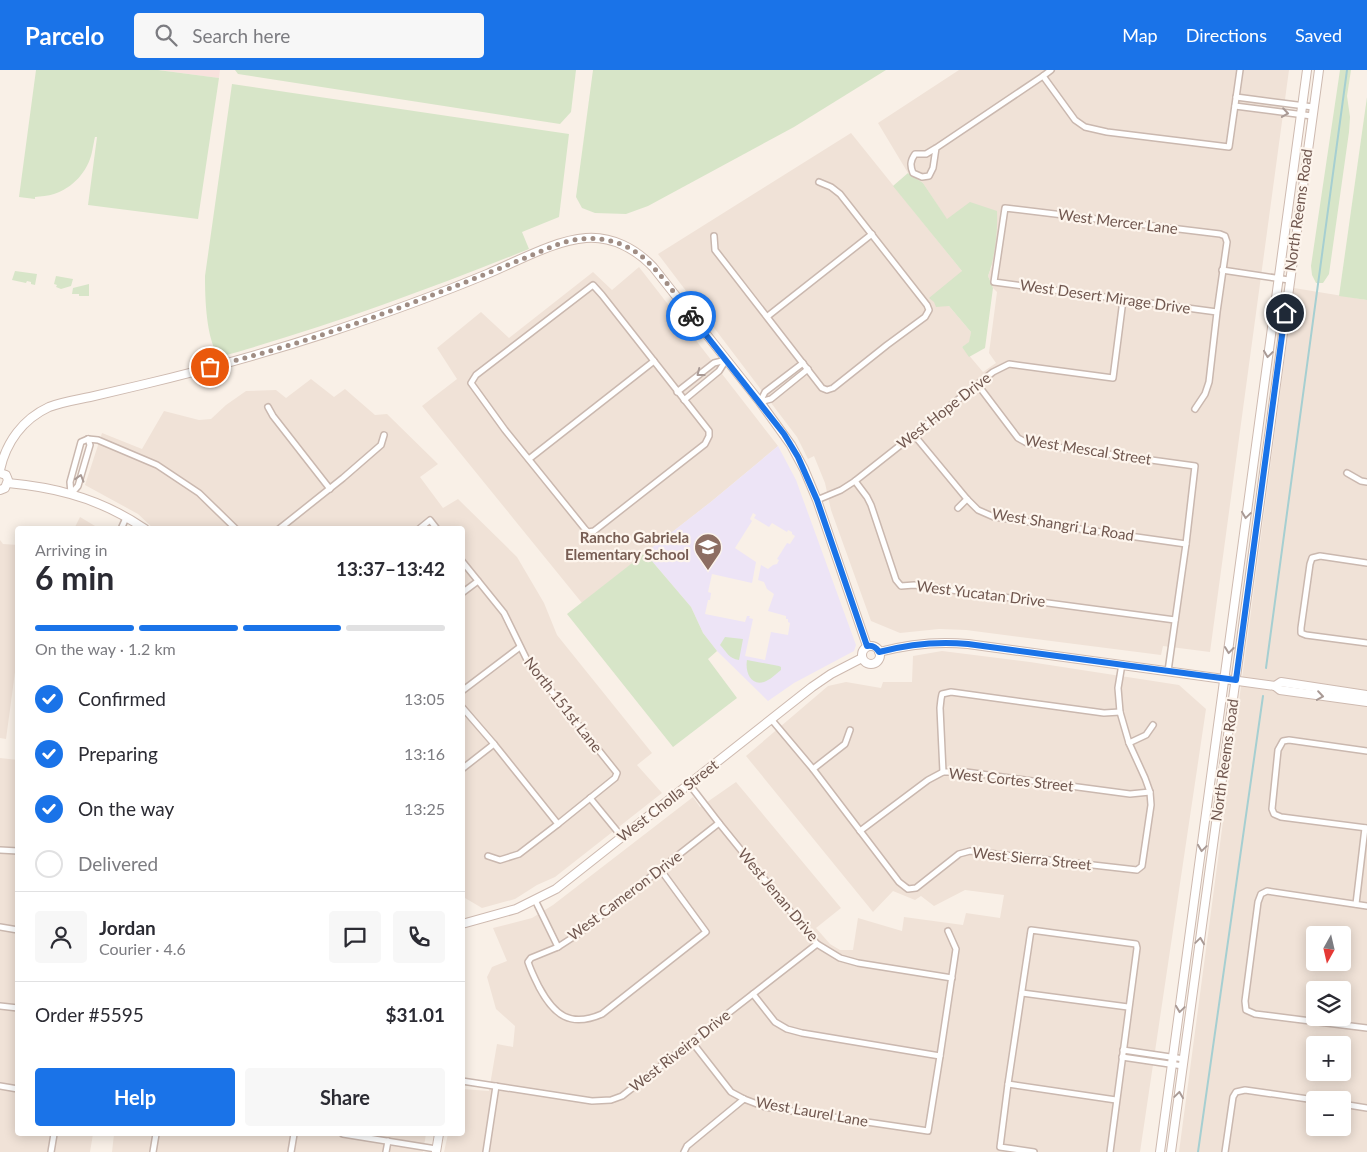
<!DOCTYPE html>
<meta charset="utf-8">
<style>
body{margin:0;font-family:Lato,sans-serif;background:#f7f7f7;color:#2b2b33;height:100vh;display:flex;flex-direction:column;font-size:19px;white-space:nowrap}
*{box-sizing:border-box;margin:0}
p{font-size:16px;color:#7c7c81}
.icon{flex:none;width:28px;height:28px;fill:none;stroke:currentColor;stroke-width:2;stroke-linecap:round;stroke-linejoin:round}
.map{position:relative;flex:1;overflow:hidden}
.sheet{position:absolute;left:15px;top:456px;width:450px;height:610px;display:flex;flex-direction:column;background:#fff;border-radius:5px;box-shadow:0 2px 12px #0003}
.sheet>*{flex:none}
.needle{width:32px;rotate:188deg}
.controls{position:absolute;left:1306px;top:856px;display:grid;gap:10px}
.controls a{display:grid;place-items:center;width:45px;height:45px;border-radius:5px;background:#fff;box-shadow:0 2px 12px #0003;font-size:25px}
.pin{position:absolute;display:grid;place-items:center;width:42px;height:42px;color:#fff;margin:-21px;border:2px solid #fff;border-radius:50%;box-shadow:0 1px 5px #0007}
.courier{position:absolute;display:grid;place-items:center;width:50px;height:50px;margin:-25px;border:4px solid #1a73e8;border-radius:50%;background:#fff;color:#222;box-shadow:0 1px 6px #0007}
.headline em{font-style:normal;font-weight:700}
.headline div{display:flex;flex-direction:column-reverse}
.headline{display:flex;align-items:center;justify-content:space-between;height:85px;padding:0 20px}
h1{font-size:32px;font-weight:700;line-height:38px}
.bar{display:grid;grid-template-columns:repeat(4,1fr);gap:8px 5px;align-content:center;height:60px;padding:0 20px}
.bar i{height:6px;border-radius:4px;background:#e1e1e2}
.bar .current{background:#1a73e8}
.bar p{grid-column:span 4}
.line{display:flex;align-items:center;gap:12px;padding:0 20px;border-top:1px solid #e1e1e2}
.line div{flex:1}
.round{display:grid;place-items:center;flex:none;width:52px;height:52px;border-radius:5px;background:#f7f7f7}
ol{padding:0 20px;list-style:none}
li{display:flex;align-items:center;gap:15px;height:55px}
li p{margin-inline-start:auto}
li .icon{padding:5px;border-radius:50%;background:#1a73e8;color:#fff;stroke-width:4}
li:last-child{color:#7c7c81}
li i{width:28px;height:28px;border:2px solid #e1e1e2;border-radius:50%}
.action{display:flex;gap:10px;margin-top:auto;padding:10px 20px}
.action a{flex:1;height:58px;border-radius:5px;background:#1a73e8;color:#fff;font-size:20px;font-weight:700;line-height:58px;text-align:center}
.action a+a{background:#f7f7f7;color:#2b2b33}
header{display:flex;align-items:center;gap:30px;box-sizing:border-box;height:70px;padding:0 25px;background:#1a73e8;color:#fff}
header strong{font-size:24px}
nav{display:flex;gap:28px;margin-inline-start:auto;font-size:18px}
.search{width:350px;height:45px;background:#f7f7f7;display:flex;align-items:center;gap:12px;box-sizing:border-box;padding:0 18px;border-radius:5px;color:#7c7c81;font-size:19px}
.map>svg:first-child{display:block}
</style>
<header>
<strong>Parcelo</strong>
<div class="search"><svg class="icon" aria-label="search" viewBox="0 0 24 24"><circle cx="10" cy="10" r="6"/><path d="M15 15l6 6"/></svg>Search here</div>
<nav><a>Map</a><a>Directions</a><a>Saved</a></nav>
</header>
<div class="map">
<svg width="1367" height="1082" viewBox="0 0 1367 1082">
<rect width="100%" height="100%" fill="#f9f0e7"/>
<g fill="#f0e2d7" fill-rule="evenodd">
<path d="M959,0H1289L1210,582L1163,576L1161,585L966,560L939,559L900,563L871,551L831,440L825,413L814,386L808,389L797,367L658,184L851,63L962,201L949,236L971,262L970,272L962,277L983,302L996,293L989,283L997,222L993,218L988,206L992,196L947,150L923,113L908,103L878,53Z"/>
<path d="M639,197L778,376L712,431L582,533L422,336L457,309L437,278L481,242L509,268L593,202L612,220Z"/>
<path d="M1294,218L1367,230V1082H1179ZM1315,865H1342V892H1315ZM1315,920H1342V948H1315ZM1315,975H1342V1002H1315ZM1315,1030H1342V1058H1315Z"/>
<path d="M311,309L334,327L345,319L375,345L387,344L438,394L420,407L443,438L458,429L517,487L544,533L557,565L652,683L637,695L662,723L555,807L537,815L515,829L482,838L465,828H463L462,459H154L138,444L85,415L102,363L142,379L164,341L199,350L211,349L226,335L246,321L276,320L286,328Z"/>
<path d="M80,447L100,459H74Z"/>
<path d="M0,470L3,474L18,475V580L6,669L0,668Z"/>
<path d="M942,581L1030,592L1179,615L1206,639L1140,1082H444L448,1064H462L463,1019L489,1021L497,974L513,977L515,956L496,939L487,907L492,897L507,891L493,858L532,848L553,835L693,727L700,737L736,712L841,838L816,858L830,874L840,880H853L858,848L902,861L904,847L963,855L966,843L1000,848L1004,825L965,820L934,836L921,826L915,830L893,821L873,842L746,686L828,616L846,612L881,618L883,612H912L913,586Z"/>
<path d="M0,688L18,690V1064H93L90,1082H0Z"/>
<path d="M114,1064H426L423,1082H112Z"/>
</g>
<path fill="#f8e2dd" d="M159,0H220L219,8Z"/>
<path fill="#ede4f6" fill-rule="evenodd" d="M778,376L796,410L856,575L854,581L794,613L768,631L717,581L703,563L691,537L645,483L712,431ZM753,443L756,445L754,448L769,457L772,453L787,462L788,460L792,462V464L795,466L790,474L787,473L777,489L779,490L777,494L773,495L768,499L761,495L758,510L764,512L767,519L774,524L768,541L786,546V549H788V552L790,553L788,565L771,562L765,590L745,586L753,549L749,548L750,546H747L745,552L705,544L708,530H710L711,523L708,522L712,504L752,513L756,492L735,478L752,451L750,449Z"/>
<g fill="#d7e5c8">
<path d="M36,0H158L219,8L198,149L88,135L97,67H95C94,71 93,77 92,82C88,101 73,118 54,124C48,126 41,126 35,127V129L19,127Z"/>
<path d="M235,0H576L571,42L560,54L238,4Z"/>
<path d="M593,0H886L794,57L648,136L626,144L595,143L582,138L576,127Z"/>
<path d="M1340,0H1351L1347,26L1350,47L1349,62L1329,204L1323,213H1316L1312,205L1311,196Z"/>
<path d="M232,14L569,64L559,147L522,162L529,179C427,220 324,258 219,287C206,269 205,228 205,206Z"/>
<path d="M1367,27V230L1339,226Z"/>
<path d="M908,103L923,113L947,149L970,132L997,141C998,160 995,188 988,206L993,218L985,278L969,287L962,277L969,272L971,262L949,236L936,237L934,232L929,228L962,201L893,116Z"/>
<path d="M15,201L37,204L35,215L31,214V212L27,211L26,213L12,210Z"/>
<path d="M56,206L73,209L71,216L61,219L56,217L57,215L54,214Z"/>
<path d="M89,214V226H79V224H72L73,218Z"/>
<path d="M645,483L691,537L703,563L717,581L708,589L737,628L673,677L567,544Z"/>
<path d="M725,567L743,569L739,590C729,589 726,581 720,575Z"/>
<path d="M747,590L779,596L781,597V600C776,604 770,610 764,612C750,616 745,601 747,590Z"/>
</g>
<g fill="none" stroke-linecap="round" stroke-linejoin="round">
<g stroke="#a6cfd1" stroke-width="2">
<path d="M1266,598L1347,0"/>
<path d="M1198,1082L1263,626"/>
</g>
<g stroke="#cab8af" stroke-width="8">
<g id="street">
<path d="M1043,6L1075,50L1085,57L1107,62L1229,77L1240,0"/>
<path d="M1236,27L1313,37"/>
<path d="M1235,36L1312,46"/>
<path d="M936,78L933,98L929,106L922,107L913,103C910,96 910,91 915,84H926L936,78L1043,6L1051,0"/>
<path d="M714,166L715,180L822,318L827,320L833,318L887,275L925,247L929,240L927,235L840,124L831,117L819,112"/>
<path d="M1222,200L1289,210"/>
<path d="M593,215L602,225L709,361V366L705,374L594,461L588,462L585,459L505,360L471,313L476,305Z"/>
<path d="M768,246L872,164"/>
<path d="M978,315L1018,368L1027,373L1195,396L1186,474L1168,601"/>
<path d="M677,322L714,293L726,290"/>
<path d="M684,330L719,301L726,290"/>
<path d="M760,332L765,322L803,293"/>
<path d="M760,332L771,329L808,299"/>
<path d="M268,337L273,346L330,419"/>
<path d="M1195,339L1205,324L1209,312L1217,242L1227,172L1225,166L1220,164L1005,138L994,212L1217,242"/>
<path d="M914,365L967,429L978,440L994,447L1186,474"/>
<path d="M88,369L98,370L157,395L199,423L236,459"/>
<path d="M529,389L654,291"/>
<path d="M1347,403L1361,411L1367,412"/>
<path d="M855,411L867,427L871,435L896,510L901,516L914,515L1175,550"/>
<path d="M71,424L70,412L81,372L88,369"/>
<path d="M71,424L78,416L90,375L88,369"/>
<path d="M817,430L841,420L855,411L993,302L1009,294L1113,308L1123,230"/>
<path d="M958,438L967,429"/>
<path d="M121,459L126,448"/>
<path d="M279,459L343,408L381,375L384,365"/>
<path d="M419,459L430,450L437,459"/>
<path d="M462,491L504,543L528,592L617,703L615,708L558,754L519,784L500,790L488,786"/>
<path d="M1367,493L1320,486L1312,488L1310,494L1301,558V563L1306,565L1367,573"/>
<path d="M462,523L478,511"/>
<path d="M462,621L520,577"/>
<path d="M462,637L494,674L558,754"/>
<path d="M771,649L813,699L899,812L908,819L916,818L959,784L970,781L1137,800L1142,796L1151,735L1150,722L1145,708L1129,673L1120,642L1118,618L1122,594"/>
<path d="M1129,673L1146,665L1153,655"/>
<path d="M1367,681L1289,670L1283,671L1278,680L1272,739L1274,744L1281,747L1367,758"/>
<path d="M462,699L494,674"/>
<path d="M813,699L845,674L850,660"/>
<path d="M943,702L940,638L941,629L942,624L951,622L1104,643L1120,642"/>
<path d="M689,714L719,753L817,874L840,888L858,893L952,908"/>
<path d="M590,728L622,767"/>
<path d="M860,761L928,710L943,702H966L1130,724L1150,722"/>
<path d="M0,780L18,781"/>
<path d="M660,799L706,862L602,944C570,958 554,945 539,917C535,909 531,901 528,892L531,888L558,877L578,864L719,753"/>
<path d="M535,830L558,877"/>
<path d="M1356,834L1365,758"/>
<path d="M1367,836L1267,821L1261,824L1258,832L1245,931L1246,940L1255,944L1367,958"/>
<path d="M0,857L18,860"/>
<path d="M1022,923L1128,937"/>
<path d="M753,924L775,952L787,959L802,963L940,986"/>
<path d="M0,936L18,938"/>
<path d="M692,972L731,1022L744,1029L765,1037L928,1061L940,986L956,879L948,861"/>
<path d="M1123,980L1184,989"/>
<path d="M1122,987L1183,996"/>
<path d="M462,1011L592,1031L611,1030L622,1026L817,874"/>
<path d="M1008,1014L1116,1030"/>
<path d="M0,1016L18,1019"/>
<path d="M1342,1034L1367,1038"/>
<path d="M343,1064L436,1079"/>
<path d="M51,1082L54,1064"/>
<path d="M153,1082L156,1064"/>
<path d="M291,1082L294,1064"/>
<path d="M386,1082L388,1071"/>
<path d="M486,1082L496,1016"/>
<path d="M684,1082L687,1076L744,1029"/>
<path d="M1034,1082L1000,1077L1008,1014L1031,860L1136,874L1137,878L1110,1082"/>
<path d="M1225,1082L1233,1027L1236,1022L1245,1020L1315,1030"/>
</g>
</g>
<g stroke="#cebab0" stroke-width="10">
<g id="secondary">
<path d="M0,400C6,372 23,349 49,337C62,332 76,330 90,327C107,323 124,319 141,315C204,300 266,283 327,263C381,245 434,226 487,204C516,192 555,170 586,168C612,166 636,179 653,197L760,332L791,375L804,399L817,430L867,576"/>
<path d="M0,403L6,405L8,410L5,418L0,420"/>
<path d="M8,413C29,415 50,418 70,424C96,431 123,444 145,459"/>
<circle cx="871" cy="585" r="9"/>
<path d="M879,582C909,574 938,571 968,574L1275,616L1280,620L1367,632"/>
<path d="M1275,616L1281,612L1367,625"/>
<path d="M462,854L516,839L556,819L812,617L831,604L862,588"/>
<path d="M436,1082L439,1064"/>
<path d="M1160,1082L1307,0"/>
<path d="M1171,1082C1223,722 1267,360 1319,0"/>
</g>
</g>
<use href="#street" stroke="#fff" stroke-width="5"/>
<use href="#secondary" stroke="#fff" stroke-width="8"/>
</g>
<defs><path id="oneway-chevron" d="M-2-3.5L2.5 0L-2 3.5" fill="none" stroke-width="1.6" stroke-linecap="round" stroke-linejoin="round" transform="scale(1.25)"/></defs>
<g stroke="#a99a95">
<use href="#oneway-chevron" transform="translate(1285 43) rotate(8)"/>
<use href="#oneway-chevron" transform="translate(1268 284) rotate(98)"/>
<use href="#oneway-chevron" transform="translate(700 303) rotate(142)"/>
<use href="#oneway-chevron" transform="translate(80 408) rotate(-73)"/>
<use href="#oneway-chevron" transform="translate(1246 445) rotate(98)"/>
<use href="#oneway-chevron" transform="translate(1229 580) rotate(97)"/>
<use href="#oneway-chevron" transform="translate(1320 626) rotate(8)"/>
<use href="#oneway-chevron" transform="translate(1202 778) rotate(98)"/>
<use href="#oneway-chevron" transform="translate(1200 871) rotate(-82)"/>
<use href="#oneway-chevron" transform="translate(1180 939) rotate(98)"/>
<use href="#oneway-chevron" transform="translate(1179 1025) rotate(-82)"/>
</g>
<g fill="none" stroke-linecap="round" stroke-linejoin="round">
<path stroke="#a08d84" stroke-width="5" stroke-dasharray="0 9" d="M210,297C329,268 444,222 556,175C587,163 622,167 647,191C664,207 677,227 691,246"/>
<path stroke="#1a73e8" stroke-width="6" d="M691,246L784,364L798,387L817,430L867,576C873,575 876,577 879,582C909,574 937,571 968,574L1236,610L1285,243"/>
</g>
<defs>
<g id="school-pin" transform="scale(1.4375)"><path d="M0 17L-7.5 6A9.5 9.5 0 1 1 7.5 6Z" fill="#8d6e63" stroke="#fdf5ed"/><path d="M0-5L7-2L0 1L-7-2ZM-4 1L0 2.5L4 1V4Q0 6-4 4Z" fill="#fff"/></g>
</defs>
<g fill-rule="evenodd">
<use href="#school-pin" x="708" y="477"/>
</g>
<g text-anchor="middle" stroke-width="4.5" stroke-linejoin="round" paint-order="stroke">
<g font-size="15" fill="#70574f" stroke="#fdf5ed">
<text transform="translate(1299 140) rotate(-82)" y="5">North Reems Road</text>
<text transform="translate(1118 152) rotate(7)" y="5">West Mercer Lane</text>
<text transform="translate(1105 227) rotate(8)" y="5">West Desert Mirage Drive</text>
<text transform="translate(944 341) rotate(-38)" y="5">West Hope Drive</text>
<text transform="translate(1088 380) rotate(9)" y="5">West Mescal Street</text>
<text transform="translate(1063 455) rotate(9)" y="5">West Shangri La Road</text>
<text transform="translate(981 524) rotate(7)" y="5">West Yucatan Drive</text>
<text transform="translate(563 635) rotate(52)" y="5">North 151st Lane</text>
<text transform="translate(1225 690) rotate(-82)" y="5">North Reems Road</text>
<text transform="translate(1011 710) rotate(6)" y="5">West Cortes Street</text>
<text transform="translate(668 731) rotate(-38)" y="5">West Cholla Street</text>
<text transform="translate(1032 789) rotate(6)" y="5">West Sierra Street</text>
<text transform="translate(778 825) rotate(50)" y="5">West Jenan Drive</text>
<text transform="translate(625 826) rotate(-37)" y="5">West Cameron Drive</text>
<text transform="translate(680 981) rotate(-38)" y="5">West Riveira Drive</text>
<text transform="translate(812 1042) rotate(10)" y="5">West Laurel Lane</text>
</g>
<g font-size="15" font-weight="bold" fill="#785e54" stroke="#fdf5ed" text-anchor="end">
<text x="689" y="473">Rancho Gabriela<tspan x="689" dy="17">Elementary School</tspan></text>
</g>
</g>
</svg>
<div class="controls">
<a><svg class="needle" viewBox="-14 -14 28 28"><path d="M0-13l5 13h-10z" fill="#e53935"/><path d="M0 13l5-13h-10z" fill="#7c7c81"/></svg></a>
<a><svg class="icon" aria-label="layers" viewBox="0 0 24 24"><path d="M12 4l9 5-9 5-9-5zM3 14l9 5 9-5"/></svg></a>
<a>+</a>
<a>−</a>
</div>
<div class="pin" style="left:210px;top:297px;background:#ea580c"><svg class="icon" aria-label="bag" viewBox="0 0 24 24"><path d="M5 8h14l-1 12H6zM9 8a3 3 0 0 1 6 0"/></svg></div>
<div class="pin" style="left:1285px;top:243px;background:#1f2937"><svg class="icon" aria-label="home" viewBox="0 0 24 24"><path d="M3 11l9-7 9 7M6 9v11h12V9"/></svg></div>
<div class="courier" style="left:691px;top:246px"><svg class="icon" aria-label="bike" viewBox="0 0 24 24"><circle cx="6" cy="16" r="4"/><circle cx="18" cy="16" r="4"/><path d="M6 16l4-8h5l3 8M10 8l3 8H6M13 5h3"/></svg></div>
<section class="sheet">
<div class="headline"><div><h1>6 min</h1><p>Arriving in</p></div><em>13:37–13:42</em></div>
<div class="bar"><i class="current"></i><i class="current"></i><i class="current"></i><i></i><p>On the way · 1.2 km</p></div>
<ol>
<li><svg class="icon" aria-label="check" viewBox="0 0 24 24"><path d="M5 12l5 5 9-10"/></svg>Confirmed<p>13:05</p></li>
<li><svg class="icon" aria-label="check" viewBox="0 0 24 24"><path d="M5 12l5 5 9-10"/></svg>Preparing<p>13:16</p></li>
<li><svg class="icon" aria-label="check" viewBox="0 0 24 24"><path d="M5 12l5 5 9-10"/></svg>On the way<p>13:25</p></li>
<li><i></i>Delivered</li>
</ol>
<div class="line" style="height:90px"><a class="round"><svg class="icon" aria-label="person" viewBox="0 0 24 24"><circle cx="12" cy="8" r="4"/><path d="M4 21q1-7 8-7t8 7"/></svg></a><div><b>Jordan</b><p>Courier · 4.6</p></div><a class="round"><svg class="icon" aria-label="chat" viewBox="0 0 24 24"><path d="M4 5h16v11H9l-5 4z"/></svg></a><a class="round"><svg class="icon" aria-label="phone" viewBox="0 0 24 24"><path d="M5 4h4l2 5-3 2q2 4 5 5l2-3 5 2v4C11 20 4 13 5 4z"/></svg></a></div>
<div class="line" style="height:65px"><div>Order #5595</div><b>$31.01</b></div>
<div class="action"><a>Help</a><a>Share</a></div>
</section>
</div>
